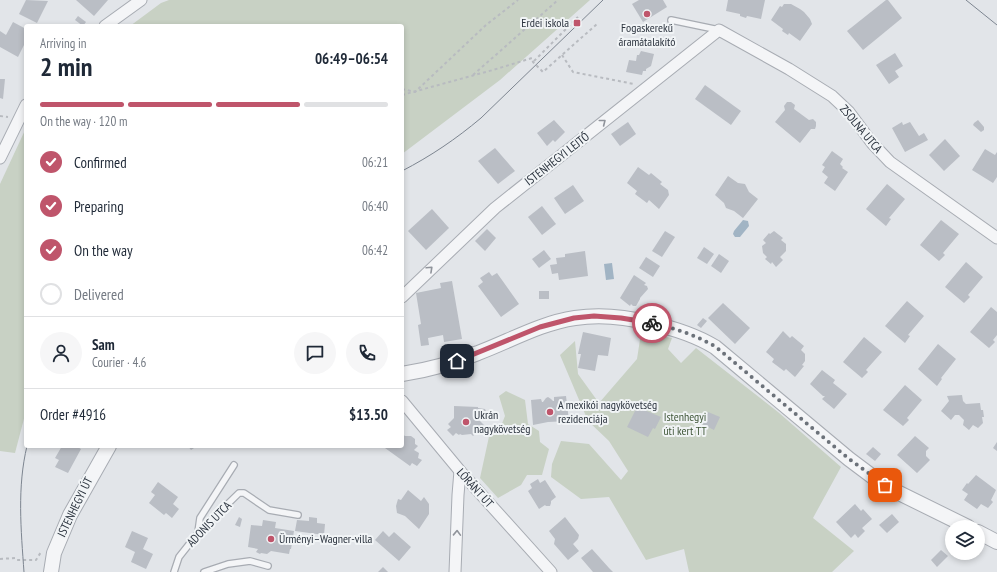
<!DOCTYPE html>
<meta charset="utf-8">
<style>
body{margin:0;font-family:"PT Sans Narrow",sans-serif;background:#f6f6f7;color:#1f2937;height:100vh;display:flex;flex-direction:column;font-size:15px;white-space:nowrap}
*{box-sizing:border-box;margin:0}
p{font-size:13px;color:#747a83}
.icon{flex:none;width:22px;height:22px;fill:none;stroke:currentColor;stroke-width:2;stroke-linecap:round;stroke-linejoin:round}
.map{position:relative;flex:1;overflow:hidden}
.panel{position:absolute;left:24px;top:24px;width:380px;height:424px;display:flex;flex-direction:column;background:#fff;border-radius:4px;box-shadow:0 2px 6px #0003}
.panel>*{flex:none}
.buttons{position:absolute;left:945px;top:520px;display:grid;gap:8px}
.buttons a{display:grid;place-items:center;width:40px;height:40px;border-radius:50%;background:#fff;box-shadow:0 2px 6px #0003;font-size:20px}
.pin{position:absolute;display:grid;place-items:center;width:34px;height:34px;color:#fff;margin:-17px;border-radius:8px;box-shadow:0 2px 6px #0006}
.courier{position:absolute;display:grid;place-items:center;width:40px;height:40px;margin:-20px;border:3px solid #bf556b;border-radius:50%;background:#fff;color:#222;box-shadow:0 1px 5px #0007}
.head em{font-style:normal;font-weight:700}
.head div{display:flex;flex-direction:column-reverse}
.head{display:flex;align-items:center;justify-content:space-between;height:68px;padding:0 16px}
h1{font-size:26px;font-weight:700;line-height:30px}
.bar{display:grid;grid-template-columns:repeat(4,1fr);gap:6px 4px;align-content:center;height:48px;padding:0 16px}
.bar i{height:5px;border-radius:3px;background:#e0e1e3}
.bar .on{background:#bf556b}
.bar p{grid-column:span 4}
.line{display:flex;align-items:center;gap:10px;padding:0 16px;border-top:1px solid #e0e1e3}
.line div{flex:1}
.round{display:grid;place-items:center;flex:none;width:42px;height:42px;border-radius:21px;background:#f6f6f7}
ol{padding:0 16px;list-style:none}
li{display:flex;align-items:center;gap:12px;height:44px}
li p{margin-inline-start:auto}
li .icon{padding:4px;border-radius:50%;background:#bf556b;color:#fff;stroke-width:4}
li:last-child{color:#747a83}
li i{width:22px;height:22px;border:2px solid #e0e1e3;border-radius:50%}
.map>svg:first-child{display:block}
</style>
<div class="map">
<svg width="997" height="572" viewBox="0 0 997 572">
<rect width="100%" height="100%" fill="#e2e5e9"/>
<g fill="#c8d1c4">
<path d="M169,0H590L500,80L402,154V26H130L161,3Z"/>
<path d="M26,128V411L15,453L0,451V184Z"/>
<path d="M641,333L672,338L668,349L681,363L696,348L778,412L841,467L813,518L854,551L832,572H689L684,549L646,560L609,497L581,499L551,477L552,464L561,441L589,444L621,480L628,471L609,441L588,421L560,355L575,341L578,374L599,403L637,359Z"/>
<path d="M506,391L525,400L528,424L539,431L540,442L549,449L542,475H527L521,485L498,498L480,478L490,432L499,431L505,416L499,396Z"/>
</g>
<g fill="#a1b4c4">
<path d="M743,220L748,221L749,226L740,237H735L733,234L734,231Z"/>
<path d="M612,263L614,279L606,280L604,264Z"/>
</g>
<g fill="#babec5">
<path d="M26,0L48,1L37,23L19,14Z"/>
<path d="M76,0H108L94,16Z"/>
<path d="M639,0H663L667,7L643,22L632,4Z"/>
<path d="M728,0H765L761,19L747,16L746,18L740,16V14L726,11Z"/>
<path d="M886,0H888L902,18L863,50L847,31Z"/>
<path d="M784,4H791L800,9L804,12L810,19L812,24L800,41L789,33L788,35L782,31L783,29L771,20L780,6L782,7Z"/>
<path d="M78,16L86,22L83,26L75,20Z"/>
<path d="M13,22L26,29V41L18,57L0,47V31L6,35Z"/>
<path d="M641,51L654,54L651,66L646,69V71H643L642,75L626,72L629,60L636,61L637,55H639Z"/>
<path d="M895,53L903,66L895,71L899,77L889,84L876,65Z"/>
<path d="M0,79H5L3,99L0,98Z"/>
<path d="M705,85L741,111L731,125L695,99Z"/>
<path d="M787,102H791L795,105L794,109L809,120L813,119L816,122V126L815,129H811L800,143L775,122L785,110L784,106Z"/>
<path d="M554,120L565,132L555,142L553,140L547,146L537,133Z"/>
<path d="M978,120L984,127V130L981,132L973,125L974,123Z"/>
<path d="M628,122L636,134L620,146L611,134Z"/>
<path d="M902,122L903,125L910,122L919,136L924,133L928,140L905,152L892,128Z"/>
<path d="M945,139L960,156L944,171L929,155Z"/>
<path d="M495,148L515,171L498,184L478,161Z"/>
<path d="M985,149L995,155L997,152V177L993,183L972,170Z"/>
<path d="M832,151L843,159L840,164L843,167L842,168L848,172L835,191L824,183L828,177L822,172L825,167L822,165Z"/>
<path d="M638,167L649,175L651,173L662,182L660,184L668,190L669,195L659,209L649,200L647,203L635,194L637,191L627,183Z"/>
<path d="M728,176L738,183L745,184L749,192L758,199L743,218L734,211L726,208L724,203L715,195Z"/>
<path d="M887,184L905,199L889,218L891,219L886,226L866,209Z"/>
<path d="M573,185L584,201L565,214L554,198Z"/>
<path d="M542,206L556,224L542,235L528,217Z"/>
<path d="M432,209L449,228L426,250L408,231Z"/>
<path d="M941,220L959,234L943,253L945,255L939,261L920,245Z"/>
<path d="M487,229L496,238L485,251L475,241Z"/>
<path d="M665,231L675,237L662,257L652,251Z"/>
<path d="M774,231L783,238L781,240L786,244V251L780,257L783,260L776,267L772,262L771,264L765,259L767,257L763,253L762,246L766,243L763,240L769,233L770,234Z"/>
<path d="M704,247L714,254L707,264L697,258Z"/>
<path d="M544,250L551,259L539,268L532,259Z"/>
<path d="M585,251L588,276L559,280L558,273L552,274L550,265L557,264L556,258L565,257V254Z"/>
<path d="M719,254L729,261L721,273L711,266Z"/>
<path d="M646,257L660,266L653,277L639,268Z"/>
<path d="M966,262L983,277L968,295L970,297L964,303L945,287Z"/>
<path d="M489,272L492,276L497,273L519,304L501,317L478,286L483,282L480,278Z"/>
<path d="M634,275L646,283L644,285L647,286L648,289L640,298V299L636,306H633L631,304L630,306L620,298Z"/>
<path d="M452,281L462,339L444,342L443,335L428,338L429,345L421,346L418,325L421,324L416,293L441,288L440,283Z"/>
<rect x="539" y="291" width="10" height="8"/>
<path d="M907,301L924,316L908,335L910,336L905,343L885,326Z"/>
<path d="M723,303L750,328L735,344L708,318Z"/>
<path d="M991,307L997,312V335L993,340L995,342L989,348L970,332Z"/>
<path d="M703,318L707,321L701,328L697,325Z"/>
<path d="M783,331L790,338L792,336L804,346L801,350L805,354V361L802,365L804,366L795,377L786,369L784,371L772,362L774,359L766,352Z"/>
<path d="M583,332L611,338L608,356L598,355L595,371L578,368L581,354H578Z"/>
<path d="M864,337L882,352L866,370L868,372L862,378L843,362Z"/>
<path d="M938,344L956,359L941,378L942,379L937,386L918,369Z"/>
<path d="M822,370L835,380L833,383L847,394L834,409L822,399L825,396H823L810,384Z"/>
<path d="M905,385L922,400L907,418L909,420L903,426L883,410Z"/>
<path d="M962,395L963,401L966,404L980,403L981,410H983L984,417H982L983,423L978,428L973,425L969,430L963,425L964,420L959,415H955L951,420L941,411L949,401L947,396Z"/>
<path d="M566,396L569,421L548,422L533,425L531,400L541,399L542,402H543L546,398L548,397L551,399L553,401H554V397Z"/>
<path d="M454,406L478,407V408L485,409L487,413L485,417L480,419H478L484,425L473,436L471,434L462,435L460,434L459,435L456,433L453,436L447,430L451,427L448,424L454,418Z"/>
<path d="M637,407L661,417L655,429L653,428L648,437L627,427Z"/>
<path d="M708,412L720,417L714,430L702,424Z"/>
<path d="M402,434L405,436H411L415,439V444L418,446L414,450L419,453L418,458L422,460L417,466L412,463L410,466L385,448L387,446H402Z"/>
<path d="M915,436L929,448L926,451V456L930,460L917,473L897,455Z"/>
<path d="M997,442V451L993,448Z"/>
<path d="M62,446L66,447L67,446H76L81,449L68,473L55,467L59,460L55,458Z"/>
<path d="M188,446H197L191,450Z"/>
<path d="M873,447L881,454L875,461L866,454Z"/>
<path d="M976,475L996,490L991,500L993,502L988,508L981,504L977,509L964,500L968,494L962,490L967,483L968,484Z"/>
<path d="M538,479L540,483L545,480L556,497L551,501V503L550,506H546L545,505L539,509L528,491L532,488L530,484Z"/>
<path d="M158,482L178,497L173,504L179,509L172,518L166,513L164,515L149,503L155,495L151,492Z"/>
<path d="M408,490L421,501L424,497L429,504V514L419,529L405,516L397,513L396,506L398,499L401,500Z"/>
<path d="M855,504L861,511L863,509L872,519L862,528L865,531L858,538L855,534L851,538L836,522Z"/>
<path d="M892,514L899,522L887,533L879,525Z"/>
<path d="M239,517L242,519L240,527L235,525Z"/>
<path d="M309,517L317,518V523L325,524L324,535L295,531L297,520L309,521Z"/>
<path d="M565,517L579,535L578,539L573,544L579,551L568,560L554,544L555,539L549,531Z"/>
<path d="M263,520L276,522L275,528L294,531L291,549H290L289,554L271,551L267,554L261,553L260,554L256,552L258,549L248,547L251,525L262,526Z"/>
<path d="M132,531L148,538L143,549L153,554L146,569L131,562L135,552L125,547Z"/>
<path d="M383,531L389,537L394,532L411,547L399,561L375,540Z"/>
<path d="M592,549L609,568L613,572H593L581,558Z"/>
<path d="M941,550L948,556L937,567L931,560Z"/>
<path d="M383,567L388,572H378Z"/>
</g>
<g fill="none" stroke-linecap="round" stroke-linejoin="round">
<g stroke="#a8acb3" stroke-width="8">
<g id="service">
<path d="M671,20L719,30"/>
<path d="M198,532L200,518L234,465"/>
<path d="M174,572L179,557L198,533L239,493H244L269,510L298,515"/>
<path d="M204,572L228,564L250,561L268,566"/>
</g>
</g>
<g stroke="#a8acb3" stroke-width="13">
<g id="minor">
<path d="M105,26L141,0"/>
<path d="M0,158L26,105"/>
<path d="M402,297L495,208L719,30L789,69L832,96L849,112L872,143L890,162L997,238"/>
<path d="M402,401L460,471L551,572"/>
<path d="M455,572L458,495L460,471"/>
</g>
</g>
<g stroke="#a8acb3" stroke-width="16">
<g id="tertiary">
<path d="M402,374C428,370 454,363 478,353C510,341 541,323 575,318C600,314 626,317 650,323C673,328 695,335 715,347L849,459L873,477L897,492L968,527"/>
<path d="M978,532L997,542"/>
<path d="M51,572L54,553L70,515L109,446"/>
</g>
</g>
<g stroke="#b8bbc0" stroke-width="2" stroke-dasharray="3 3" stroke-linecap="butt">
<path d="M562,55L573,72L634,84"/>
<path d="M534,61L578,17"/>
<path d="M473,75L558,0"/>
<path d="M402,89L415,92L486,25L518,0"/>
<path d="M402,95L493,70L532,58L533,62L543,72L598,23"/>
<path d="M0,116L8,117"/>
<path d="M0,559L15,558L17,560H36L41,552"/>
</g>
<use href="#service" stroke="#f4f5f7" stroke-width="5.5"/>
<use href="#minor" stroke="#f4f5f7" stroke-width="11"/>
<use href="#tertiary" stroke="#f4f5f7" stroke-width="14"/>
<g stroke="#7d8590" stroke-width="1">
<path d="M966,0L997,25"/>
<path d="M402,171C431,156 456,139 481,118L603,0"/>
<path d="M24,572C21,530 17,487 27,446"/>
</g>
</g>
<defs><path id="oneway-chevron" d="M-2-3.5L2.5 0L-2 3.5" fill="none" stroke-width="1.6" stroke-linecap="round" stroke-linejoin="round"/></defs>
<g stroke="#90949b">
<use href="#oneway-chevron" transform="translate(603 122) rotate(-38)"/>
<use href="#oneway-chevron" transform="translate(430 269) rotate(-43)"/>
<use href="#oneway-chevron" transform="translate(457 533) rotate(-88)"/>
</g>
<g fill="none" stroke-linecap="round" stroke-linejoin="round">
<path stroke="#6c727a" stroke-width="4" stroke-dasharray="0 7.2" d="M652,323C674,328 696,335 716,347L849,459L885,485"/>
<path stroke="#bf556b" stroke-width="5" d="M457,361L540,327L574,318L594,316L621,318L652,323"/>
</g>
<g fill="#bf556b" stroke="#f1f4f6" stroke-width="1.5">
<circle cx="647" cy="14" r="4"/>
<rect x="573" y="19" width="8" height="8" rx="2"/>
<circle cx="550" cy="412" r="4"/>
<circle cx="466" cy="422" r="4"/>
<circle cx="271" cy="539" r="4"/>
</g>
<g text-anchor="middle" stroke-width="4" stroke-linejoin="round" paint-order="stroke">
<g font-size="12" fill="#2c343f" stroke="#f1f4f6" text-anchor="start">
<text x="569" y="27" text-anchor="end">Erdei iskola</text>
<text x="647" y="32" text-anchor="middle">Fogaskerekű<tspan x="647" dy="14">áramátalakító</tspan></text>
<text x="558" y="409">A mexikói nagykövetség<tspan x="558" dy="14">rezidenciája</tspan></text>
<text x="474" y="419">Ukrán<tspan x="474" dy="14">nagykövetség</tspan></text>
<text x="279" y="543">Ürményi–Wagner-villa</text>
</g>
<g font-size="12" fill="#2c343f" stroke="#f1f4f6">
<text transform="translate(861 129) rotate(50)" y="4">ZSOLNA UTCA</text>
<text transform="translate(557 159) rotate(-38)" y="4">ISTENHEGYI LEJTŐ</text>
<text transform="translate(475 488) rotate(48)" y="4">LÓRÁNT ÚT</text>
<text transform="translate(75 507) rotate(-64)" y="4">ISTENHEGYI ÚT</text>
<text transform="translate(209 524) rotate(-46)" y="4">ADONIS UTCA</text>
</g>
<g font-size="12" fill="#42593b" stroke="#f1f4f6">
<text x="685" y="421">Istenhegyi<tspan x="685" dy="14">úti kert TT</tspan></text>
</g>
</g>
</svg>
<div class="buttons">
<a><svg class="icon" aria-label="layers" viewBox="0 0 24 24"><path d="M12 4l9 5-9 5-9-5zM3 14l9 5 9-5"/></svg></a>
</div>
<div class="pin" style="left:885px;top:485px;background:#ea580c"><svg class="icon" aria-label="bag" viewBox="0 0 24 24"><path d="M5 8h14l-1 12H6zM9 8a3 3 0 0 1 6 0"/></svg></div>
<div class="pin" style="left:457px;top:361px;background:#1f2937"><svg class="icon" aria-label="home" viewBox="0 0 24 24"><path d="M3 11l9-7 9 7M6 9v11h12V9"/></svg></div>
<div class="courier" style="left:652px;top:323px"><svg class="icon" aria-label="bike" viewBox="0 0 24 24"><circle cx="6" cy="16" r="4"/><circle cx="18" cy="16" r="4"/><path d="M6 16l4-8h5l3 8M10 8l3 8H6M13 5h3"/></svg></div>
<section class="panel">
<div class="head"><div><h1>2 min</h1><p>Arriving in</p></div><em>06:49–06:54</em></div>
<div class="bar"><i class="on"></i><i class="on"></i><i class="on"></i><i></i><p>On the way · 120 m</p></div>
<ol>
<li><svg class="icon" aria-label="check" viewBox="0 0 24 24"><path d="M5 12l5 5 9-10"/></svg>Confirmed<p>06:21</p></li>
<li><svg class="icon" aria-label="check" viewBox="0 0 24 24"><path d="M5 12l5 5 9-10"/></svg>Preparing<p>06:40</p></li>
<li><svg class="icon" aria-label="check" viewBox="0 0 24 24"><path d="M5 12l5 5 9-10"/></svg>On the way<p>06:42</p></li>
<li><i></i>Delivered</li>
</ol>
<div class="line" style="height:72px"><a class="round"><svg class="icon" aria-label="person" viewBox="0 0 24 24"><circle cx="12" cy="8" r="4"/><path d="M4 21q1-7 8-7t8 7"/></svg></a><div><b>Sam</b><p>Courier · 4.6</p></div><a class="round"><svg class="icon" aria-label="chat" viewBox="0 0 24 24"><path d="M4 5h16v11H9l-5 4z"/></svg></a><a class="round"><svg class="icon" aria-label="phone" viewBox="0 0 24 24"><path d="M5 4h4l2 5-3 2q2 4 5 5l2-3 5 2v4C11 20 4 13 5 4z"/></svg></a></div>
<div class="line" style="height:52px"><div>Order #4916</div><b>$13.50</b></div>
</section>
</div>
